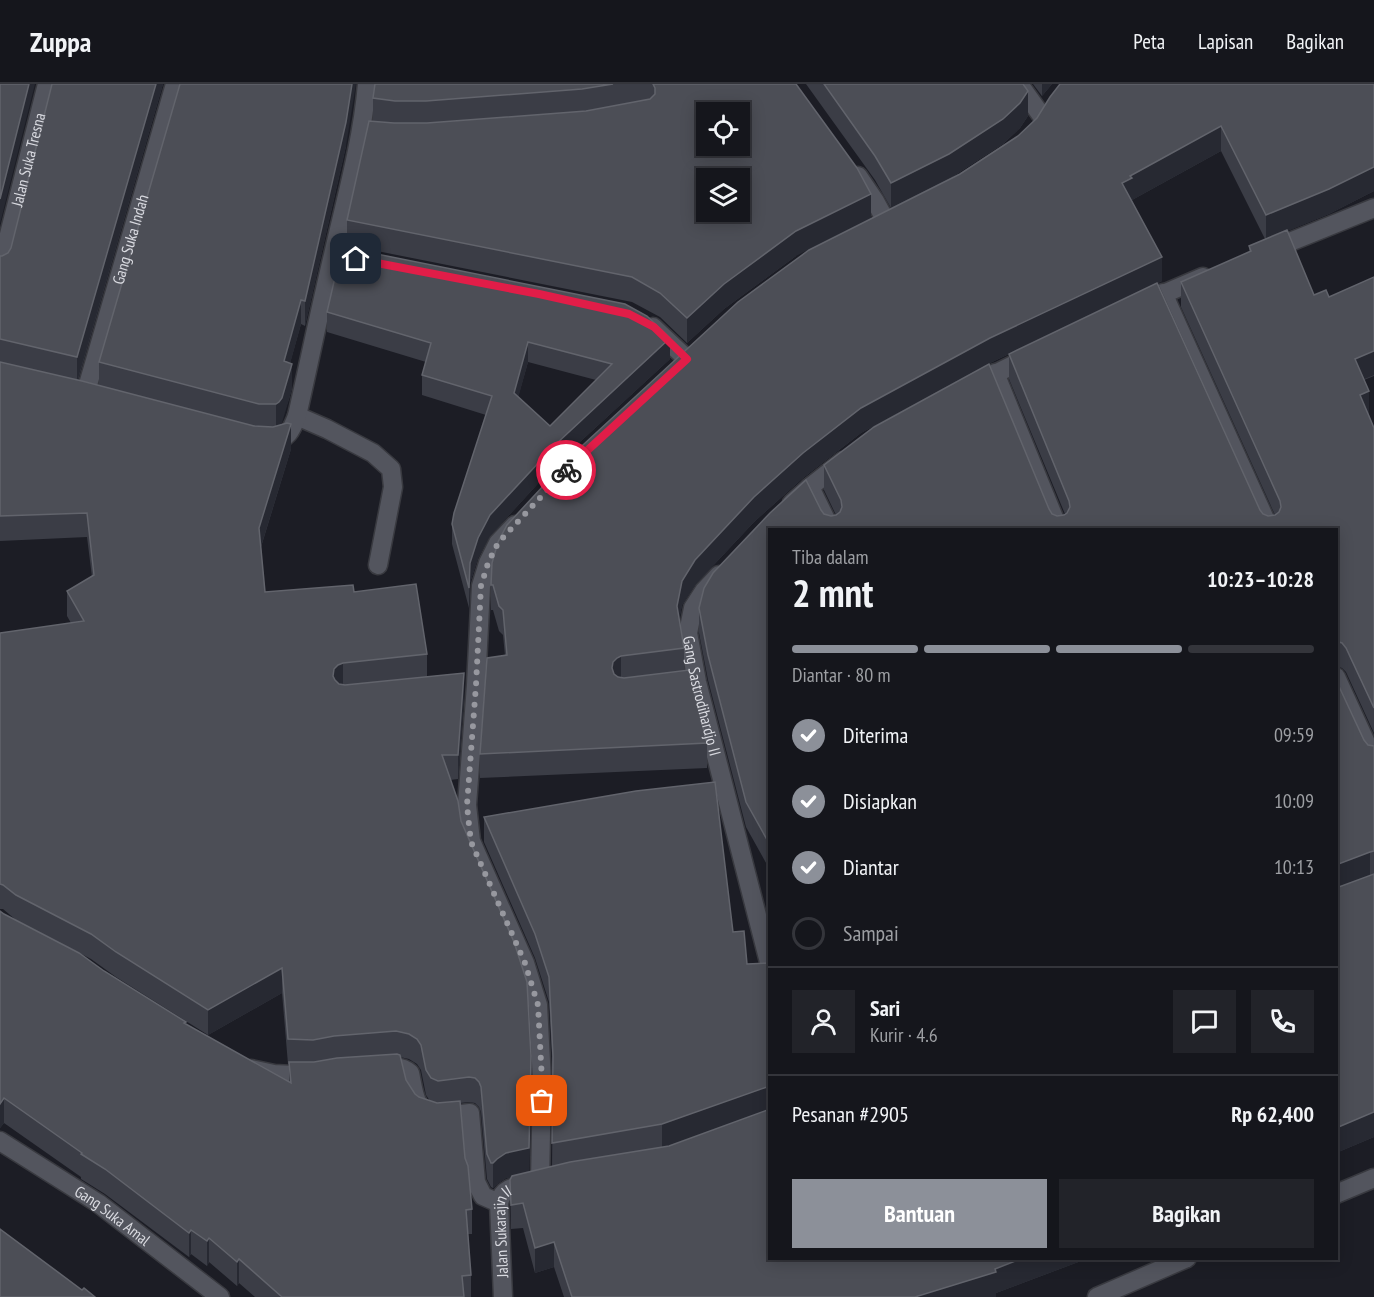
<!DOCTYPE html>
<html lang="id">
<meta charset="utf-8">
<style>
body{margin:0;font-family:"PT Sans Narrow",sans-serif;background:#222329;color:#f1f3f6;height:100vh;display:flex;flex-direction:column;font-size:22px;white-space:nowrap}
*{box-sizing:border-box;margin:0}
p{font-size:20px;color:#9d9fa3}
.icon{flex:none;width:33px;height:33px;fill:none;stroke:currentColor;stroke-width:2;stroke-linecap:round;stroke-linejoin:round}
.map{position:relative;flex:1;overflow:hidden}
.sheet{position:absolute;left:768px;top:444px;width:570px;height:732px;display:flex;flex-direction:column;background:#15161c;border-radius:0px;box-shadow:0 3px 15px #0003,0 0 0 2px #34353b}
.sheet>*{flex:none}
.tools{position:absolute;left:696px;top:18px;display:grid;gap:12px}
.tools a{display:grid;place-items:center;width:54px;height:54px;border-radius:0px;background:#15161c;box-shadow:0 3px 15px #0003,0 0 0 2px #34353b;font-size:30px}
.pin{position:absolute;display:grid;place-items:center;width:51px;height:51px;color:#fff;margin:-26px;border-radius:12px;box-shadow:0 3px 9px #0006}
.courier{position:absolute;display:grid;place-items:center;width:60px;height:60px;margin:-30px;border:4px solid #e11d48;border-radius:50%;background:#fff;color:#222;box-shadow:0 2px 8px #0007}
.summary em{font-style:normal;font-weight:700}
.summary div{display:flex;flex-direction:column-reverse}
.summary{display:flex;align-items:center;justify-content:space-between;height:102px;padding:0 24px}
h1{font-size:39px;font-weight:700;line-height:45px}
.bar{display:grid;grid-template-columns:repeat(4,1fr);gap:9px 6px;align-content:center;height:72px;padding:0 24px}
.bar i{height:8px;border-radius:4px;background:#34353b}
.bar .current{background:#8c9099}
.bar p{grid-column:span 4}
.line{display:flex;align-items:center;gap:15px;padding:0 24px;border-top:2px solid #34353b}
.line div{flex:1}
.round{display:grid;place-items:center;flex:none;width:63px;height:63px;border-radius:0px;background:#222329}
ol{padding:0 24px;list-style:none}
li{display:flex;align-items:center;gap:18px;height:66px}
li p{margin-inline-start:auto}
li .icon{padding:6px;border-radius:50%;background:#8c9099;color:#fff;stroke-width:4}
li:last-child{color:#9d9fa3}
li i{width:33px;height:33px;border:3px solid #34353b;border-radius:50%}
.action{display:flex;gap:12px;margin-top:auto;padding:12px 24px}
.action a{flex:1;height:69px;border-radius:0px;background:#8c9099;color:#fff;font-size:24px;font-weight:700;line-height:69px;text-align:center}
.action a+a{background:#222329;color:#f1f3f6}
header{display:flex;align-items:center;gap:36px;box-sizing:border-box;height:84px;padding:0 30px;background:#15161c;border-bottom:2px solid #34353b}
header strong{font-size:28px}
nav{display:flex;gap:33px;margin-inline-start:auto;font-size:21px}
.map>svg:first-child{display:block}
</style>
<header>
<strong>Zuppa</strong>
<nav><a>Peta</a><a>Lapisan</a><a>Bagikan</a></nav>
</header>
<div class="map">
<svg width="1374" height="1213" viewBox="0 0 1374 1213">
<rect width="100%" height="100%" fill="#1c1d25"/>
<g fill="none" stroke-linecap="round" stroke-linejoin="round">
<g stroke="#393a40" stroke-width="21">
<path id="lane" d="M297,332L327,345L373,369L391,385L393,403L378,481"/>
</g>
<g stroke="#393a40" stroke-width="21">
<g id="street">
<path d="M1019,0L1041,31"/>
<path d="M858,92L875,117L887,139"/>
<path d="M1270,166L1374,124"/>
<path id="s1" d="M0,186L47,0"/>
<path d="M1163,209L1270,446"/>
<path d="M1140,220L1203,193"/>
<path d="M653,243L687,275"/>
<path d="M995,289L1059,446"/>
<path d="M973,301L1031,272"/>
<path id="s2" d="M85,311L175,0"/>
<path d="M271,357C287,357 292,345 297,332C309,279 320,225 333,171C346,114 362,58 367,0"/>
<path d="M810,403L831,446"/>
<path d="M792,419L810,403L843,377"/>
<path d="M515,441L498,459L488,479L481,502L476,601L467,721L471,757L525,879L538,921L542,997L540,1098"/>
<path id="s3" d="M719,491L704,507L693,524L688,549L697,598L770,882"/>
<path d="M1336,593L1374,676"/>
<path d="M251,985L274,990L313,992"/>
<path d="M379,985C390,983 401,981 410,989C414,1007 414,1028 436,1033L470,1029L476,1098L483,1112L499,1119"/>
<path id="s4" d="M0,1057L98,1119L220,1213"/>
<path d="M1336,1110L1374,1094"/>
<path id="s5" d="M503,1213L499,1119C503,1101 519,1103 534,1100"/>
<path d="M1097,1213L1187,1174"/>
</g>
</g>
<use href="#lane" stroke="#53555e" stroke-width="18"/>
<use href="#street" stroke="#53555e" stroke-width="18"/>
</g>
<g fill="#3b3d46" fill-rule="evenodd">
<path d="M52,0H163L78,296L99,301V278L346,62L305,242L301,240L290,279L292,304L289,315L280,341L291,365L261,463L265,508H354L427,570V593L464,614L458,695L450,696L531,997L529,1088L552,1083L553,991L549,918L535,874L484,758V733L733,848L747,880L770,886V1174H1089L996,1209V1213H564L554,1183L535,1189L523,1144L511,1145L510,1096L512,1093L506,1094L497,1100L493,1104L491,1103L487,1095L481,1028L479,1023L475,1019L469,1018L460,1019L465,1074L472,1125V1150H468L471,1191V1213H255L239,1199L237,1202L209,1178L207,1182L191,1170L189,1173L105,1110L81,1095V1093L4,1039L0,1044V827L4,830L104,887L186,940L289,998V980H288L282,909L208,951L116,893L91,875L16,836L3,825H0V549L71,539L67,532V507L92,493L87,453L0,457V172H2L8,169L11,164ZM400,973L409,975L417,980L421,986L426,1011L430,1017L419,1013L415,1010L406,996Z"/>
<path d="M375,0H796V172L724,225L687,259L660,233L632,218L347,161V136L373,37V14Z"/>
<path d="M806,0H1023L1028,32L1020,44L1003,60L949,95L891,124L875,96Z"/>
<path d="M1033,0H1052L1042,12Z"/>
<path d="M1060,0H1374V107L1329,130L1287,147L1314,211L1326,206L1329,213L1374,193V292L1364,296L1369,307V331L1374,344V649L1346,588L1342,584L1336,582V446H770V786L746,743L708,596L699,549V524L704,504L713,489L770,429L806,396L821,426L824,430L831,432L836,431L824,406V381L874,343L989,280L1049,425L1052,430L1057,432L1064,431L1065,430L1009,295V270L1070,241L990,279L861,349L803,394L754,438L695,501L682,521L679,536L684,564V586H689L707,659V684L480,694V670L487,574L505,572L503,551L499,547L493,526H491V501L492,479L498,458L507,441L571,372L738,218L809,166L960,90L1018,52L1037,34L1050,13ZM1221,67L1265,155L1249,162V168L1181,198V223L1275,431L1268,432L1263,430L1260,426L1158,199L1162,197V173L1132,117V116Z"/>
<path d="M327,228L670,275L555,381L490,452L478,474L470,499L469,524L452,460V440L486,331L422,311V291L426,278L327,248ZM528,278L596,296L550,342L518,313Z"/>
<path d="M1336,596L1364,656L1368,661L1374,662V1053L1336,1069Z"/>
</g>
<g fill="#272932">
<path d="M29,0H35L0,140V115Z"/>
<path d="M156,0H163L77,298V273Z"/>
<path d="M352,0H356L346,62L305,242V217Z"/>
<path d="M1042,0H1052L1042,12Z"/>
<path d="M1028,7V32L1020,44L1003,60L949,95L891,124V99Z"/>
<path d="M1221,42V67L1132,116V119L1122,99L1130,92Z"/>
<path d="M1374,83V107L1329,130L1266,156V131Z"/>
<path d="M871,110V134L796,172L724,225L687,259V234L724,200L796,147Z"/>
<path d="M1162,173V197L990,279L861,349L803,394L754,438L695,501L682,521L677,547V522L682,497L695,476L754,413L803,369L861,324L990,254Z"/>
<path d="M301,216V240L284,302V277Z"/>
<path d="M670,254V275L555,381L490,452L478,474L470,499L469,524L470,479L478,454L490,431L555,361Z"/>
<path d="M528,258V278L514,329V309Z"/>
<path d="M1374,267V291L1355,299V275Z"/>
<path d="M292,280V304L289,315L282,339L279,343L276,344V320Z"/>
<path d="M1369,307V332L1360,311Z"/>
<path d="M291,340V365L259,469V444Z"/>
<path d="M621,572V597L617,599L612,584L613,578L617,574Z"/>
<path d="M343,579V604L338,606L333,592L334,585L338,581Z"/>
<path d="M464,589V614L458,695V671Z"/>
<path d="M1370,768V793L1336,806V781Z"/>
<path d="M282,884V909L208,951V926Z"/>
<path d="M531,972L529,1089L506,1094L497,1100L493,1104V1079Z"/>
<path d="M767,1003V1027L662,1065V1040Z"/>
<path d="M4,1014V1039L0,1044V1020Z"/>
<path d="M1374,1028V1053L1336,1069V1044Z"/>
<path d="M191,1146V1170L189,1173V1149Z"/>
<path d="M209,1154V1178L207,1182V1157Z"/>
<path d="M554,1158V1183L535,1189V1164Z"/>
<path d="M1023,1174H1089L996,1209V1213H915Z"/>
<path d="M239,1175V1199L237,1202V1178Z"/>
</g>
<g fill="#4c4e56" stroke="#62646c" stroke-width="1.5" fill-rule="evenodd">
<path d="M0,0H29L0,115Z"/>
<path d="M52,0H156L77,273L0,255V172H2L8,169L11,164Z"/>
<path d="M180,0H352L346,38L305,217L301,216L284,277L292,280L289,290L282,314L279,318L276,320H259L99,278Z"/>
<path d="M375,0H613L582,5L426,17H395L373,14Z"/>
<path d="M653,0H796L857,84L871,110L796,147L724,200L687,234L660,209L632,193L347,136L369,37L394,39H427L586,27L650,15L655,10V4ZM706,28H740V62H706ZM706,94H740V128H706Z"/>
<path d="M824,0H1023L1028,7L1020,19L1003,35L949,70L891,99L875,72Z"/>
<path d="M1060,0H1374V83L1329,105L1266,131L1221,42L1130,92L1132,94L1122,99L1162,173L990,254L861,324L803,369L754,413L695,476L682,497L677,522L684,564L621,572L617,574L613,578L612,584L614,590L618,593L624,594L689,586L707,659L480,670L487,574L507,571L503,526L499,522L493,501H491L492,479L498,458L507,441L571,372L738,218L809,166L960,90L1018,52L1037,34L1050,13Z"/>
<path d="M1287,146L1314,211L1326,206L1329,213L1374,193V267L1355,275L1369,307L1360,311L1374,344V624L1346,564L1342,559L1336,557V446H770V761L746,718L708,571L699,524L704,504L713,489L770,429L806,396L821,426L824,430L831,432L836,431L840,428L842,423L841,416L824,381L874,343L989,280L1049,425L1052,430L1057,432L1064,431L1067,429L1070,423L1069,417L1009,270L1157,199L1260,426L1263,430L1268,432L1275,431L1279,428L1281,423L1280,417L1181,198L1251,167L1249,162Z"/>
<path d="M342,163L625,220L647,232L670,254L555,361L490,431L478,454L470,479L469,504L452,440L454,429L492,312L422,291L431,259L327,228ZM528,258L612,280L550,342L514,309Z"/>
<path d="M0,278L82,297L254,342L273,343L287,339L291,340L259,444L265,508L353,501L354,508L416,500L427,570L343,579L338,581L334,585L333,592L335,596L339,600L345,601L464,589L458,671H442L458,717L461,737L514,858L527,898L531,972L529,1064L506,1069L497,1075L493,1079H491L487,1070L481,1003L479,998L475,994L469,993L438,997L431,994L426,986L421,961L417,955L409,950L396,947L334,952L313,956L288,955L282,884L208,926L116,868L91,850L16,811L3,801L0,800V549L84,537L67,507L94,491L87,429L0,432Z"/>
<path d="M1336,596L1364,656L1368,661L1374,662V767L1370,768L1336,781Z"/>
<path d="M715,698L733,848L744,847L747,880L769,879L770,1002L767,1003L662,1040L552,1059L553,972L549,893L535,850L484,733L636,707Z"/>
<path d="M1374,790V1028L1336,1044V804Z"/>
<path d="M0,827L4,830L79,869L104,887L186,938L184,939L291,999L289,978H314L337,974L397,970L400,971L406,996L415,1010L419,1013L437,1019L460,1017L465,1074L468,1082L472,1125L466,1126L471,1191L462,1192L464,1213H282L239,1175L237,1178L209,1154L207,1157L191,1146L189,1149L105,1085L81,1070L82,1069L4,1014L0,1020Z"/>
<path d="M770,1025V1174H1023L995,1185L996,1188L915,1213H572L554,1158L535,1164L523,1119L511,1121L510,1096L512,1092L570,1078L669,1062Z"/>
<path d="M0,1145L82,1206L84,1204L95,1213H0Z"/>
</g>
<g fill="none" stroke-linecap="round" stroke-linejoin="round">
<path stroke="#97989f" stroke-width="6" stroke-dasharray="0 10.8" d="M542,1017V997L538,921L525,879L471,758L469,741L467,721L476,601L481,502L488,479L498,459L566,386"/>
<path stroke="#e11d48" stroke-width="8" d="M356,175L539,210L629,230L654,243L687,275L566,386"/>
</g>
<g text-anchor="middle" stroke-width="4.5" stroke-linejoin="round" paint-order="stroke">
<g font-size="16" fill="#d9dae0" stroke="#13141c">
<text dy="6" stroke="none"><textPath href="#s1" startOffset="114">Jalan Suka Tresna</textPath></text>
<text dy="6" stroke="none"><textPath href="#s2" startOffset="162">Gang Suka Indah</textPath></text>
<text dy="6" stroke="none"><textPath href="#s3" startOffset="132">Gang Sastrodihardjo II</textPath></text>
<text dy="6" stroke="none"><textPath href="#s4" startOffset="135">Gang Suka Amal</textPath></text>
<text dy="6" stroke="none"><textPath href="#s5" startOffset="66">Jalan Sukarajin II</textPath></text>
</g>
</g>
</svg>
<div class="tools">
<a><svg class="icon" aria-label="locate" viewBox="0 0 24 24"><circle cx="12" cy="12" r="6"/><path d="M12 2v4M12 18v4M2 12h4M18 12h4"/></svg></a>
<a><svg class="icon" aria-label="layers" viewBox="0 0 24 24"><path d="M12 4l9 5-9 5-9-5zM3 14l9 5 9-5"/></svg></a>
</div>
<div class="pin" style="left:542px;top:1017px;background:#ea580c"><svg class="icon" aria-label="bag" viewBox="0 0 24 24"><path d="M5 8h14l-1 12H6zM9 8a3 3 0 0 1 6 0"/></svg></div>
<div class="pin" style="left:356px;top:175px;background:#1f2937"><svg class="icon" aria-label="home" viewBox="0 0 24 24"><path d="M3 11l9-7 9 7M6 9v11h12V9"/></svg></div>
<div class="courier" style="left:566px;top:386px"><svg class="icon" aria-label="bike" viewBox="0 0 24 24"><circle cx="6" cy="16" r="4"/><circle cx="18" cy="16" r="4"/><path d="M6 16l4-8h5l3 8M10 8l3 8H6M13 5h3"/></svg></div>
<section class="sheet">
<div class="summary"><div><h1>2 mnt</h1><p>Tiba dalam</p></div><em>10:23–10:28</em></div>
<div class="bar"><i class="current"></i><i class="current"></i><i class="current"></i><i></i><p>Diantar · 80 m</p></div>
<ol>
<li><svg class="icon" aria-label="check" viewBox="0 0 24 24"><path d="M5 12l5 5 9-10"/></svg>Diterima<p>09:59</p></li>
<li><svg class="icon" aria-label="check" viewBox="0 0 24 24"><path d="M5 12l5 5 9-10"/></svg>Disiapkan<p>10:09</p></li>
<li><svg class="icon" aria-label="check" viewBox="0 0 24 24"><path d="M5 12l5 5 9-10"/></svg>Diantar<p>10:13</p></li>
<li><i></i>Sampai</li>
</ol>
<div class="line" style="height:108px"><a class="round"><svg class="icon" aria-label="person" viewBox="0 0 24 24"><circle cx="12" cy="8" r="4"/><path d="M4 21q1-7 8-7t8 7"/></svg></a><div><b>Sari</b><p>Kurir · 4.6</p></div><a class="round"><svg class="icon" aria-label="chat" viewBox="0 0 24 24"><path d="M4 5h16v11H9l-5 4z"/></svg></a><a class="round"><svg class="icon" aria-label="phone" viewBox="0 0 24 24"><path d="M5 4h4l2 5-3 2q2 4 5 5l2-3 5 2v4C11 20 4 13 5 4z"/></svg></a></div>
<div class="line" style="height:78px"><div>Pesanan #2905</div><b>Rp 62,400</b></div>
<div class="action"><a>Bantuan</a><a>Bagikan</a></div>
</section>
</div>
